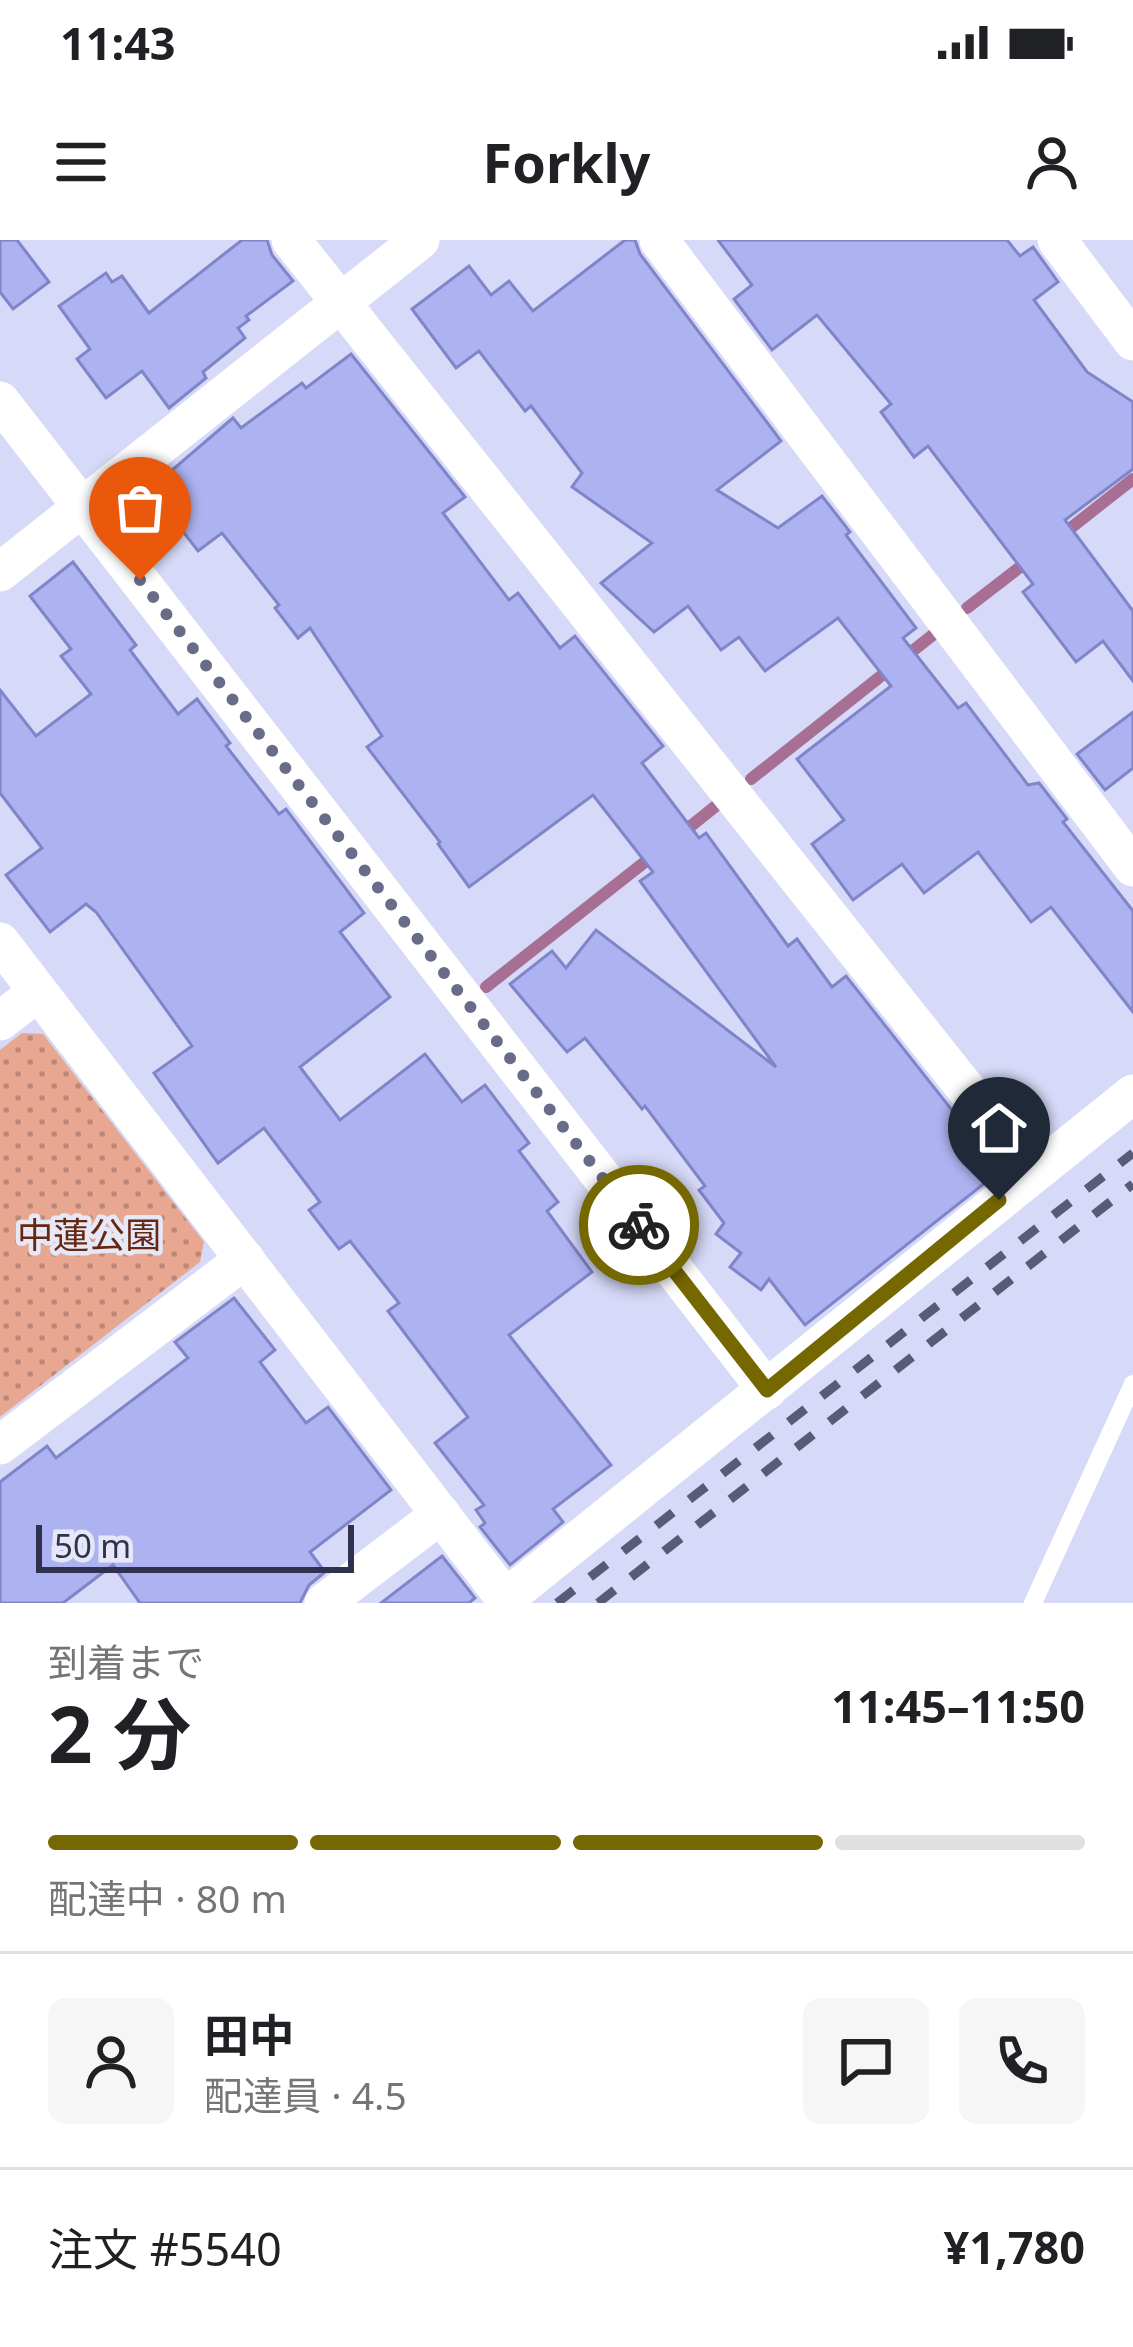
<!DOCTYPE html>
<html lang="ja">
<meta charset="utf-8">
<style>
body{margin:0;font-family:"Noto Sans","Noto Sans JP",sans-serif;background:#f6f6f6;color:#202124;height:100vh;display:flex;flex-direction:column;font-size:45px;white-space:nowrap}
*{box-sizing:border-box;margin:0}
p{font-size:39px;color:#757577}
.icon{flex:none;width:66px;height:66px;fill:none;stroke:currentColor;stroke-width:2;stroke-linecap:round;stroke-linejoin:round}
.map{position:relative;height:1363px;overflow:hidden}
.details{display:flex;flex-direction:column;background:#fff;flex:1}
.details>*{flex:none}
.scale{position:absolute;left:36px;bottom:30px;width:318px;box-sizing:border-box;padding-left:12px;border:6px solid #2f314e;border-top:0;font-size:33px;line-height:42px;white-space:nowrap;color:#2f314e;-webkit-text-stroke:9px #e6e7f7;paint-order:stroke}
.pin{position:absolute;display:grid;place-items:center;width:102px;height:102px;color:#fff;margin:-123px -51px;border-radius:50% 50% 50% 0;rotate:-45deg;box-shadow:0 0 12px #0007}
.pin .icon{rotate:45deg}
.courier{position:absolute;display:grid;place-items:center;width:120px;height:120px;margin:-60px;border:9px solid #766800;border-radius:50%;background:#fff;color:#222;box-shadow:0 3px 15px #0007}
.head em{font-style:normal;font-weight:700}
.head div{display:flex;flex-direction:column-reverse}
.head{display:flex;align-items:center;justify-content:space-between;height:204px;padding:0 48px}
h1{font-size:78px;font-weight:700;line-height:90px}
.bar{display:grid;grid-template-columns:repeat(4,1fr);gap:18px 12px;align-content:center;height:144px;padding:0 48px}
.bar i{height:15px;border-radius:9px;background:#e0e0e0}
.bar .selected{background:#766800}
.bar p{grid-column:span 4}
.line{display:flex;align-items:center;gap:30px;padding:0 48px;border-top:3px solid #e0e0e0}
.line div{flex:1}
.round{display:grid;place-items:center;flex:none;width:126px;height:126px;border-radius:18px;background:#f6f6f6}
.status{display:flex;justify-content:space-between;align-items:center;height:84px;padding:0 60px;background:#fff;direction:ltr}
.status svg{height:33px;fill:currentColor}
header{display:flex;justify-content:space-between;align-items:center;height:156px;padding:0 48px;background:#fff;font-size:54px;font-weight:700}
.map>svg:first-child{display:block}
</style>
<div class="status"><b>11:43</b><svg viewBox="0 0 49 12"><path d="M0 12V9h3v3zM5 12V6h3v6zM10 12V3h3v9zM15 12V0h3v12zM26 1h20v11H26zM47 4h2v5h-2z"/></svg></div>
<header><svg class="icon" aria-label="menu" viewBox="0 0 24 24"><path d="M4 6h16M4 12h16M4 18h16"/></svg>Forkly<svg class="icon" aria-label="person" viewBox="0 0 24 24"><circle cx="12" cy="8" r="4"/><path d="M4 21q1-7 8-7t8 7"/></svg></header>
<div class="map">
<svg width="1133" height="1363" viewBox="0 0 1133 1363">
<defs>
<pattern id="park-dots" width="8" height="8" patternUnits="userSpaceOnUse" patternTransform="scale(3)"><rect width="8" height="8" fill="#e7a790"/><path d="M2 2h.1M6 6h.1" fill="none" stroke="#bc8978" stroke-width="1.8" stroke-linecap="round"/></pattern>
</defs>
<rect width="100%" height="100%" fill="#d6d9f7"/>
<path fill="url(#park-dots)" d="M22,793L43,794L204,1002L200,1022L0,1177V810Z"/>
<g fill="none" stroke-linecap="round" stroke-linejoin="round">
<g stroke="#a86f94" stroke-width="12">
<path d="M1058,298L1133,239"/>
<path d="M967,368L1033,317"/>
<path d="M751,539L934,394"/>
<path d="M681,594L717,565"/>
<path d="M486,747L655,614"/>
</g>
</g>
<g fill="#adb3f0" stroke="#8084c9" stroke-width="3">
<path d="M0,0H17L49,42L13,69L0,52Z"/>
<path d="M242,0H267L272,15L293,41L246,76L249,80L238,88L245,98L203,132L206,138L169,168L142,131L106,158L77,119L90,109L59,66L106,33L112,42L122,36L149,73Z"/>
<path d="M625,0H635L640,14L781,201L717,250L778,288L822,256L850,292L846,295L916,388L903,398L958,468L966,463L1028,545L1039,543L1067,579L1063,582L1133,671V772L1051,667L1031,682L978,612L924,653L902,624L853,660L812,604L844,580L797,519L891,446L838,378L765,431L739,397L721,410L688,366L654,392L601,343L652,303L572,247L582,233L531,166L525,171L479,111L456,128L412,69L469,26L491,55L509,41L533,71Z"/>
<path d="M718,0H1007L1020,16L1033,7L1058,42L1034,60L1087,132L1133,162V229L1065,280L1133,371V441L1103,401L1076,422L1023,352L1033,344L928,206L914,217L881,172L891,164L817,75L772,110L734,59L752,45Z"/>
<path d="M351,114L465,257L443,273L509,360L518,353L560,408L575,396L663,506L642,523L699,598L706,593L788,706L797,699L832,747L846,736L1000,931L805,1085L769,1039L761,1050L730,1027L741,1013L716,994L724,983L699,950L705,946L645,866L642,869L585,798L567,812L510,744L552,711L566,728L596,690L776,827L640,641L653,632L593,555L469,647L438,604L440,602L367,507L382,496L310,388L298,398L275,368L279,365L222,293L198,311L150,249L233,178L241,188L302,143L306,148Z"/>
<path d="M73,322L136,405L130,410L178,474L197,459L230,503L226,506L279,574L286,569L364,673L340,692L390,757L300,827L340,880L425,814L462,862L485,845L529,903L519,911L558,962L547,971L592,1032L509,1095L611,1225L553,1269L563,1282L510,1325L480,1287L485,1283L476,1270L484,1265L435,1203L468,1177L388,1071L399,1063L350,1001L339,1009L309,970L320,962L264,888L218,923L154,833L192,806L96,672L86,664L50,692L6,635L42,608L0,553V450L36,496L91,454L61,416L71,409L30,356Z"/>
<path d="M1133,472V528L1105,550L1077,514Z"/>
<path d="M234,1058L275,1110L260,1122L306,1183L328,1167L391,1250L310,1312L325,1332L309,1345L300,1363H140L113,1325L63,1363H0V1242L47,1206L56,1218L188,1118L175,1102Z"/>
<path d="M442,1316L475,1358L469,1363H381Z"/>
</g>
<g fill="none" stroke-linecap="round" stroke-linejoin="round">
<path stroke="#fff" stroke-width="18" d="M1033,1363L1133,1144"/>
<g stroke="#fff" stroke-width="39">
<path d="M291,0L1032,932"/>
<path d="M659,0L1133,627"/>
<path d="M1057,0L1133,101"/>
<path d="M0,161L767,1150"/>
<path d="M0,332L420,0"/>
<path d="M0,702L498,1349L515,1351L1133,854"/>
<path d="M0,781L38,752"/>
<path d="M0,1205L245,1019"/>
<path d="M324,1363L441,1274"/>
</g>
<g stroke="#585a77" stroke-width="9" stroke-dasharray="21 21" stroke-linecap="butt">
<path d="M557,1363L1133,913"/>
<path d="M598,1363L1133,944"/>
</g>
</g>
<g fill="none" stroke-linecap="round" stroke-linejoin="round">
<path stroke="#696c89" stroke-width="12" stroke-dasharray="0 21.6" d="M140,340L639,985"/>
<path stroke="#766800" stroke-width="15" d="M639,985L767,1150L999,960"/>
</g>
<g text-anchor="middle" stroke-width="9" stroke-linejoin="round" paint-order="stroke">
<g font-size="36" fill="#652811" stroke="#e6e7f7">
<text x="89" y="1008">中蓮公園</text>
</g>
</g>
</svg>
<div class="scale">50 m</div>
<div class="pin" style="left:140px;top:340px;background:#ea580c"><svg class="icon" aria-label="bag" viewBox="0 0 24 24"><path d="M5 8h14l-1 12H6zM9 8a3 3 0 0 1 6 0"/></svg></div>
<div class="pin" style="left:999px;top:960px;background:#1f2937"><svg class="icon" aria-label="home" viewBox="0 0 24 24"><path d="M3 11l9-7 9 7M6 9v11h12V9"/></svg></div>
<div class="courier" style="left:639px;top:985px"><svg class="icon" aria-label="bike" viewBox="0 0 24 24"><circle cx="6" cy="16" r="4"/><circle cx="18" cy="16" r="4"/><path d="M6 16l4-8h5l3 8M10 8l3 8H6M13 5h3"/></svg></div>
</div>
<section class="details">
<div class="head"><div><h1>2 分</h1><p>到着まで</p></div><em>11:45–11:50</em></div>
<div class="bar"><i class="selected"></i><i class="selected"></i><i class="selected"></i><i></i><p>配達中 · 80 m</p></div>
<div class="line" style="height:216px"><a class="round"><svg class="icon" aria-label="person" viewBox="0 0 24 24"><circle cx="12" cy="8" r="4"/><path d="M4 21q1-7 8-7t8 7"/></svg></a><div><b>田中</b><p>配達員 · 4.5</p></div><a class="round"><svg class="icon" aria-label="chat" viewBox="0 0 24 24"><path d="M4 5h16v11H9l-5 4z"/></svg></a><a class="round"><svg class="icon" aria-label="phone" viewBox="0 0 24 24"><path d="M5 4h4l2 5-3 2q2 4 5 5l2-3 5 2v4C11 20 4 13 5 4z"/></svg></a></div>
<div class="line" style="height:156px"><div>注文 #5540</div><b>¥1,780</b></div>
</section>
